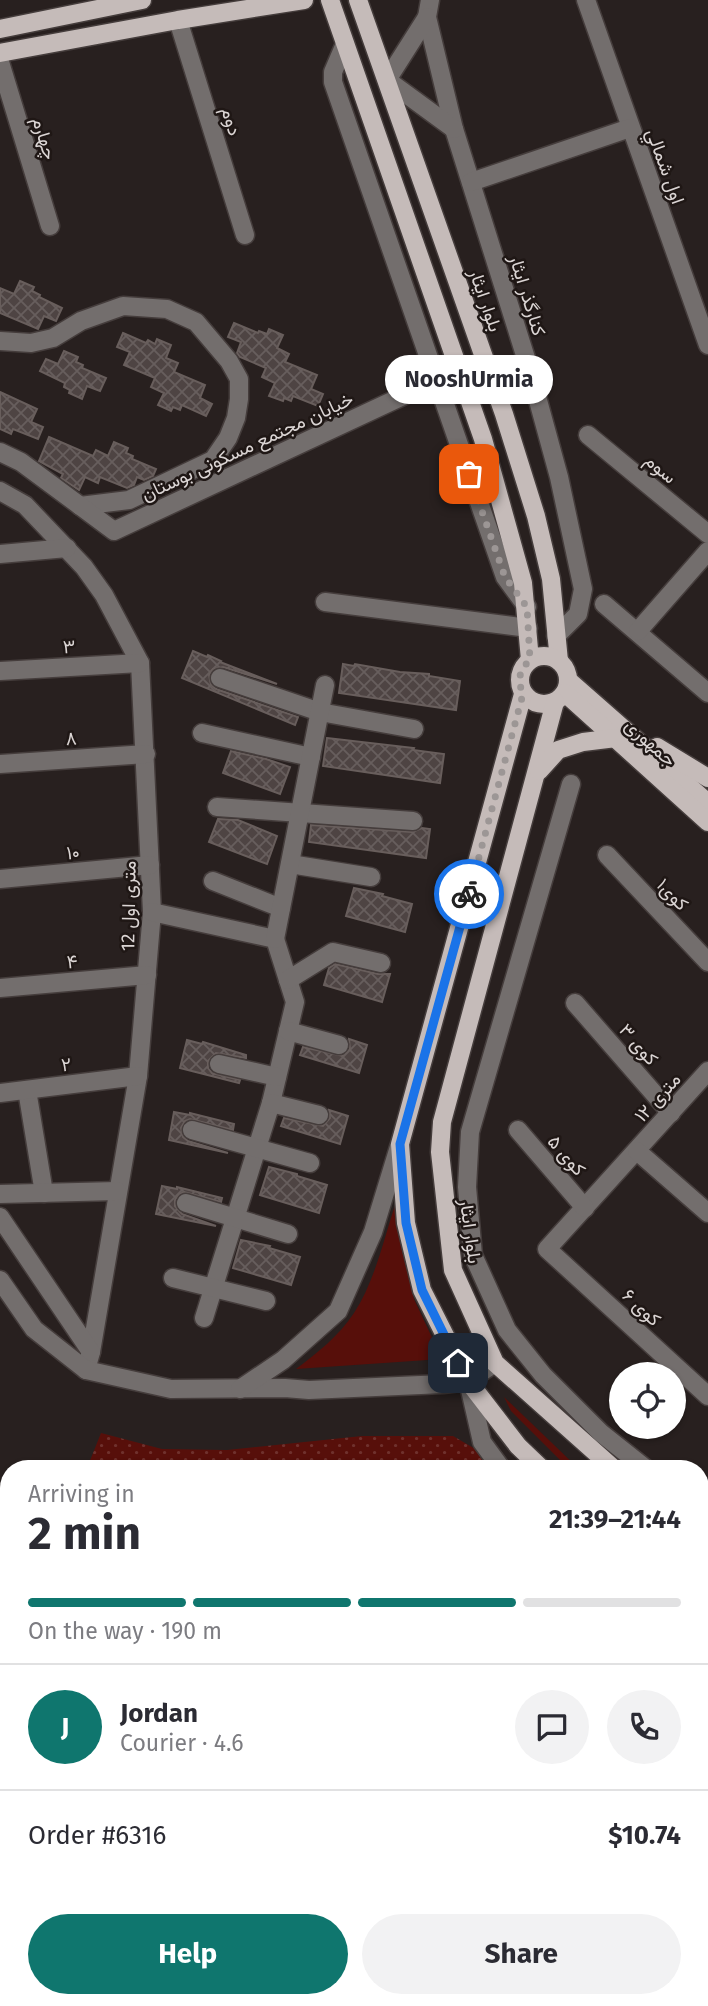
<!DOCTYPE html>
<meta charset="utf-8">
<style>
body{margin:0;font-family:"Fira Sans",Vazirmatn,sans-serif;background:#f2f2f3;color:#2b2b33;height:100vh;display:flex;flex-direction:column;font-size:26px;white-space:nowrap}
*{box-sizing:border-box;margin:0}
p{font-size:23px;color:#7c7c81}
.icon{flex:none;width:38px;height:38px;fill:none;stroke:currentColor;stroke-width:2;stroke-linecap:round;stroke-linejoin:round}
.map{position:relative;flex:1;overflow:hidden}
.drawer{position:absolute;left:0px;top:1460px;width:709px;height:548px;display:flex;flex-direction:column;background:#fff;border-radius:28px 28px 0 0;box-shadow:0 2px 5px #0004}
.drawer>*{flex:none}
.buttons{position:absolute;left:609px;top:1362px;display:grid;gap:14px}
.buttons a{display:grid;place-items:center;width:77px;height:77px;border-radius:50%;background:#fff;box-shadow:0 2px 5px #0004;font-size:35px}
.pin{position:absolute;display:grid;place-items:center;width:60px;height:60px;color:#fff;margin:-30px;border-radius:14px;box-shadow:0 4px 10px #0006}
.courier{position:absolute;display:grid;place-items:center;width:70px;height:70px;margin:-35px;border:5px solid #1a73e8;border-radius:50%;background:#fff;color:#222;box-shadow:0 2px 9px #0007}
.bubble{position:absolute;height:49px;border-radius:24px;background:#fff;box-shadow:0 2px 5px #0004;font-size:23px;font-weight:700;line-height:49px;text-align:center}
.headline em{font-style:normal;font-weight:700}
.headline div{display:flex;flex-direction:column-reverse}
.headline{display:flex;align-items:center;justify-content:space-between;height:119px;padding:0 28px}
h1{font-size:46px;font-weight:700;line-height:52px}
.bar{display:grid;grid-template-columns:repeat(4,1fr);gap:10px 7px;align-content:center;height:84px;padding:0 28px}
.bar i{height:9px;border-radius:5px;background:#e1e1e2}
.bar .selected{background:#0f766e}
.bar p{grid-column:span 4}
.line{display:flex;align-items:center;gap:18px;padding:0 28px;border-top:2px solid #e1e1e2}
.line div{flex:1}
.round{display:grid;place-items:center;flex:none;width:74px;height:74px;border-radius:37px;background:#f2f2f3}
.button{display:flex;gap:14px;margin-top:auto;padding:14px 28px}
.button a{flex:1;height:80px;border-radius:42px;background:#0f766e;color:#fff;font-size:28px;font-weight:700;line-height:80px;text-align:center}
.button a+a{background:#f2f2f3;color:#2b2b33}
.map>svg:first-child{display:block}
</style>
<div class="map">
<svg width="708" height="2006" viewBox="0 0 708 2006">
<defs>
<pattern id="park-dots" width="8" height="8" patternUnits="userSpaceOnUse" patternTransform="scale(1.75)"><rect width="8" height="8" fill="#570f0a"/><path d="M2 2h.1M6 6h.1" fill="none" stroke="#6f312d" stroke-width="1.8" stroke-linecap="round"/></pattern>
<pattern id="building-cross-hatch" width="8" height="8" patternUnits="userSpaceOnUse" patternTransform="scale(1.75)"><rect width="8" height="8" fill="#4e4443"/><path d="M0 0l8 8M0 8l8-8" fill="none" stroke="#675e5d"/></pattern>
</defs>
<rect width="100%" height="100%" fill="#28201f"/>
<g fill="#570f0a">
<path d="M396,1202L401,1247L414,1299L442,1359L296,1369C317,1353 339,1336 354,1313C375,1281 384,1238 396,1202Z"/>
<path d="M504,1397L578,1468H568L511,1411Z"/>
<path d="M700,1563L708,1567V1615L700,1619Z"/>
<path d="M700,1868L708,1869V1925L700,1933Z"/>
</g>
<g fill="url(#park-dots)">
<path d="M101,1433L162,1449L227,1450L362,1436H453L508,1468H87Z"/>
<path d="M9,1542V1998L582,1999L575,2006H0V1549Z"/>
</g>
<g fill="url(#building-cross-hatch)" stroke="#685e5c" stroke-width="2">
<path d="M20,281L34,287L32,291L40,295L39,297L62,308L56,321L44,316L38,329L0,313V288L14,294Z"/>
<path d="M234,323L258,333L259,331L267,334L269,329L283,335L277,348L289,354L285,362L317,375L311,389L323,394L318,406L293,396L291,401L284,398L283,401L269,396L275,383L262,377L266,368L240,357L237,353L241,342L228,337Z"/>
<path d="M123,333L146,343L148,340L155,344L157,339L171,345L166,358L178,363L174,372L205,385L200,398L212,404L206,416L182,405L180,410L173,407L171,411L158,405L164,393L151,387L155,378L124,365L130,352L117,347Z"/>
<path d="M64,351L78,357L76,362L83,365L82,368L106,378L100,391L87,386L82,399L69,393L70,390L64,387L65,383L40,371L46,359L58,364Z"/>
<path d="M0,392L37,409L31,422L43,427L38,439L13,429L11,434L0,429Z"/>
<path d="M49,437L93,456L96,450L108,456L114,442L128,448L126,453L133,456L132,459L156,469L153,476L144,480L137,477L134,485L127,488L100,477L98,483L85,477L79,490L61,478L63,474L39,461Z"/>
<path d="M193,651L207,657L208,655L221,661L220,662L277,684L223,667L213,669L209,675L211,685L216,689L298,717L295,725L182,678Z"/>
<path d="M343,664L354,666L355,664L400,672L429,674V676L460,681L456,710L339,693Z"/>
<path d="M327,738L414,748L413,750L444,754L440,783L323,766Z"/>
<path d="M231,751L266,759L290,767L280,794L223,773Z"/>
<path d="M218,819L238,820L277,836L267,864L209,842Z"/>
<path d="M311,825L412,832L422,828L430,829L426,858L309,842Z"/>
<path d="M354,888L383,894L382,896L412,904L405,932L346,916Z"/>
<path d="M335,964L378,974H390L382,1002L324,985L329,968Z"/>
<path d="M349,1039L367,1045L359,1073L300,1055L303,1047L343,1056L350,1049Z"/>
<path d="M187,1040L202,1044L203,1042L246,1055V1058L216,1053L208,1061V1068L212,1073L240,1080L239,1083L180,1068Z"/>
<path d="M329,1110L348,1116L340,1144L281,1126L284,1118L323,1126L330,1118Z"/>
<path d="M174,1112L190,1115V1113L234,1124L233,1130L190,1119L185,1121L181,1128L183,1137L188,1141L228,1153L169,1140Z"/>
<path d="M269,1167L297,1174V1176L327,1185L319,1213L260,1195Z"/>
<path d="M162,1186L177,1189V1187L222,1198L221,1202L184,1192L179,1194L175,1200V1206L182,1214L216,1226L156,1214Z"/>
<path d="M241,1240L270,1246L269,1248L300,1257L291,1285L233,1268Z"/>
</g>
<g fill="none" stroke-linecap="round" stroke-linejoin="round">
<g stroke="#453d3c" stroke-width="21">
<g id="minor">
<path d="M430,0L427,17L454,129L530,371L559,477L583,589L578,614L556,636"/>
<path d="M586,0L708,345"/>
<path d="M427,17L387,80L454,129"/>
<path d="M178,20L245,235"/>
<path d="M345,44L333,72V82L505,577L527,607"/>
<path d="M0,62L50,226"/>
<path d="M471,182L630,128"/>
<path d="M0,341L31,343L53,338L81,321L123,306L167,309L196,322L229,361L239,379V399L236,418L228,438L213,460L129,500L80,506"/>
<path d="M588,435L708,534"/>
<path d="M0,452L21,462L114,531L435,381"/>
<path d="M0,491L25,505L84,567L104,595L140,663L152,912L138,1076L91,1352L86,1370"/>
<path d="M0,554L67,548"/>
<path d="M325,602L528,628"/>
<path d="M604,604L708,693"/>
<path d="M638,631L708,551"/>
<path d="M0,671L140,663"/>
<path d="M220,678L320,712L414,729"/>
<path d="M202,733L311,757"/>
<path d="M0,764L146,754"/>
<path d="M571,784L470,1132L467,1187L473,1255L507,1330L543,1375L601,1433L645,1468"/>
<path d="M217,807L413,821"/>
<path d="M607,855L708,962"/>
<path d="M290,864L371,877"/>
<path d="M0,879L150,865"/>
<path d="M213,881L281,908"/>
<path d="M152,912L275,939L295,1002L271,1103L204,1318"/>
<path d="M275,939L325,685"/>
<path d="M288,980L333,952L381,963"/>
<path d="M0,988L147,975"/>
<path d="M575,1003L671,1113"/>
<path d="M288,1031L339,1045"/>
<path d="M219,1064L277,1077"/>
<path d="M708,1071L547,1249L708,1396"/>
<path d="M27,1090L44,1193"/>
<path d="M0,1093L138,1076"/>
<path d="M271,1103L319,1115"/>
<path d="M192,1130L310,1163"/>
<path d="M518,1130L585,1208"/>
<path d="M637,1151L708,1213"/>
<path d="M0,1194L117,1191"/>
<path d="M186,1203L288,1234"/>
<path d="M0,1217L91,1352"/>
<path d="M173,1278L266,1301"/>
<path d="M0,1280L34,1329L86,1370L171,1389L285,1388L309,1390L443,1384L468,1381L495,1363"/>
<path d="M468,1381L482,1442L501,1468"/>
<path d="M240,1389L283,1360L338,1311L373,1232L399,1147"/>
<path d="M700,1504L708,1508"/>
</g>
</g>
<g stroke="#453d3c" stroke-width="21">
<g id="major">
<path d="M330,0L483,439L523,583L530,660"/>
<path d="M358,0L504,414L536,516L551,579L559,661"/>
<path d="M0,29L142,0"/>
<path d="M0,53L178,20L304,0"/>
<circle cx="544" cy="680" r="24"/>
<path d="M568,680L708,803"/>
<path d="M565,693L708,822"/>
<path d="M523,694L400,1144L406,1223L422,1290L468,1381L518,1446L541,1468"/>
<path d="M555,702L442,1122L440,1152L453,1270L495,1363L613,1468"/>
<path d="M657,747L708,778"/>
<path d="M539,771L558,750L583,742L616,738"/>
<path d="M700,1534L708,1539"/>
<path d="M700,1641L708,1632"/>
<path d="M700,1773L708,1841"/>
<path d="M700,1951L708,1943"/>
<path d="M596,2006L601,1998"/>
<path d="M646,2006L654,1998"/>
</g>
</g>
<use href="#minor" stroke="#736e6d" stroke-width="18"/>
<use href="#major" stroke="#c5bbb9" stroke-width="18"/>
</g>
<g fill="none" stroke-linecap="round" stroke-linejoin="round">
<path stroke="#9c9695" stroke-width="7" stroke-dasharray="0 12.6" d="M469,894L523,694C517,680 519,670 530,660L527,607L505,577L469,474"/>
<path stroke="#1a73e8" stroke-width="9" d="M458,1363L422,1290L406,1223L400,1144L469,894"/>
</g>
<g text-anchor="middle" stroke-width="5" stroke-linejoin="round" paint-order="stroke">
<g font-size="19" fill="#dbd5d4" stroke="#1f1715">
<text transform="translate(232 121) rotate(73)" y="7">دوم</text>
<text transform="translate(45 138) rotate(73)" y="7">چهارم</text>
<text transform="translate(666 166) rotate(70)" y="7">اول شمالي</text>
<text transform="translate(528 295) rotate(73)" y="7">کنارگذر ایثار</text>
<text transform="translate(486 300) rotate(71)" y="7">بلوار ایثار</text>
<text transform="translate(247 446) rotate(-25)" y="7">خیابان مجتمع مسکونی بوستان</text>
<text transform="translate(661 468) rotate(40)" y="7">سوم</text>
<text transform="translate(69 646) rotate(-4)" y="7">۳</text>
<text transform="translate(71 738) rotate(-4)" y="7">۸</text>
<text transform="translate(651 742) rotate(42)" y="7">جمهوری</text>
<text transform="translate(73 852) rotate(-5)" y="7">۱۰</text>
<text transform="translate(673 894) rotate(46)" y="7">کوی۱</text>
<text transform="translate(128 906) rotate(-89)" y="7">12 متری اول</text>
<text transform="translate(72 961) rotate(-5)" y="7">۴</text>
<text transform="translate(639 1044) rotate(49)" y="7">کوی ۳</text>
<text transform="translate(66 1064) rotate(-7)" y="7">۲</text>
<text transform="translate(657 1097) rotate(-48)" y="7">۱۲ متری</text>
<text transform="translate(567 1155) rotate(49)" y="7">کوی ۵</text>
<text transform="translate(471 1231) rotate(82)" y="7">بلوار ایثار</text>
<text transform="translate(642 1307) rotate(43)" y="7">کوی ۶</text>
</g>
</g>
</svg>
<div class="buttons">
<a><svg class="icon" aria-label="locate" viewBox="0 0 24 24"><circle cx="12" cy="12" r="6"/><path d="M12 2v4M12 18v4M2 12h4M18 12h4"/></svg></a>
</div>
<div class="pin" style="left:469px;top:474px;background:#ea580c"><svg class="icon" aria-label="bag" viewBox="0 0 24 24"><path d="M5 8h14l-1 12H6zM9 8a3 3 0 0 1 6 0"/></svg></div>
<div class="pin" style="left:458px;top:1363px;background:#1f2937"><svg class="icon" aria-label="home" viewBox="0 0 24 24"><path d="M3 11l9-7 9 7M6 9v11h12V9"/></svg></div>
<div class="courier" style="left:469px;top:894px"><svg class="icon" aria-label="bike" viewBox="0 0 24 24"><circle cx="6" cy="16" r="4"/><circle cx="18" cy="16" r="4"/><path d="M6 16l4-8h5l3 8M10 8l3 8H6M13 5h3"/></svg></div>
<div class="bubble" style="left:385px;top:355px;width:168px">NooshUrmia</div>
<section class="drawer">
<div class="headline"><div><h1>2 min</h1><p>Arriving in</p></div><em>21:39–21:44</em></div>
<div class="bar"><i class="selected"></i><i class="selected"></i><i class="selected"></i><i></i><p>On the way · 190 m</p></div>
<div class="line" style="height:126px"><b class="round" style="background:#0f766e;color:#fff">J</b><div><b>Jordan</b><p>Courier · 4.6</p></div><a class="round"><svg class="icon" aria-label="chat" viewBox="0 0 24 24"><path d="M4 5h16v11H9l-5 4z"/></svg></a><a class="round"><svg class="icon" aria-label="phone" viewBox="0 0 24 24"><path d="M5 4h4l2 5-3 2q2 4 5 5l2-3 5 2v4C11 20 4 13 5 4z"/></svg></a></div>
<div class="line" style="height:91px"><div>Order #6316</div><b>$10.74</b></div>
<div class="button"><a>Help</a><a>Share</a></div>
</section>
</div>
